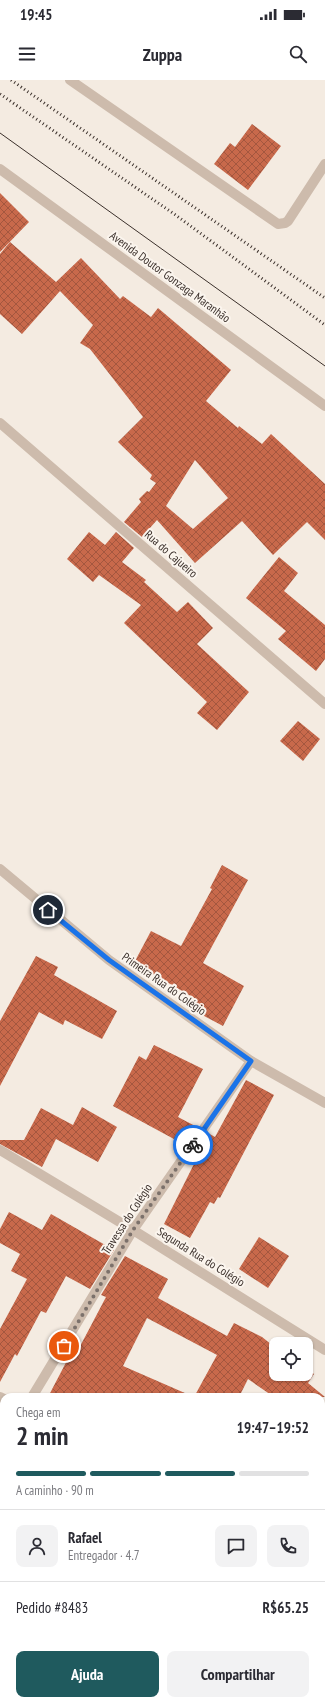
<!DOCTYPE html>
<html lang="pt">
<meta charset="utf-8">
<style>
body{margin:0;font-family:"PT Sans Narrow",sans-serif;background:#f2f2f3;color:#2b2b33;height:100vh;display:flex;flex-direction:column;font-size:15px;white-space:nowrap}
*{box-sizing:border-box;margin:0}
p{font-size:13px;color:#7c7c81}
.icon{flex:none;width:22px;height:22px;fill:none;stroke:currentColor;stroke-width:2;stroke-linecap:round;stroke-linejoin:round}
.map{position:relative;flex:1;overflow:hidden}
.drawer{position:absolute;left:0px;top:1313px;width:325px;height:312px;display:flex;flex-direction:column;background:#fff;border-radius:12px 12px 0 0;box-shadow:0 1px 3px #0004}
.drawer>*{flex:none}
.fabs{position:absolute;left:269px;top:1257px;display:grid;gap:8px}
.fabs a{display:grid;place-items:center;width:44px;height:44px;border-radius:8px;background:#fff;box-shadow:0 1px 3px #0004;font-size:20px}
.pin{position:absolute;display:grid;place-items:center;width:34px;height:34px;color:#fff;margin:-17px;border:2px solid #fff;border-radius:50%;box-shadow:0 1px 4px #0007}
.courier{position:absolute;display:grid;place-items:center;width:40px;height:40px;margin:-20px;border:3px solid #1a73e8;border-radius:50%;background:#fff;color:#222;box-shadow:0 1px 5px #0007}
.head em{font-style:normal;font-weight:800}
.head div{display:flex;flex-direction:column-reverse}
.head{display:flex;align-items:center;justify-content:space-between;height:68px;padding:0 16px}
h1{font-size:26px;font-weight:800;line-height:30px}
.bar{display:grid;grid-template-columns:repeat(4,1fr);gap:6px 4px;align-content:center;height:48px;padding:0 16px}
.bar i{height:5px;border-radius:3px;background:#e1e1e2}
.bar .selected{background:#1f5a5e}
.bar p{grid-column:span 4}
.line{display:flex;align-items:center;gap:10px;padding:0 16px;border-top:1px solid #e1e1e2}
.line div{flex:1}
.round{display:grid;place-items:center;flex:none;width:42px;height:42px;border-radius:8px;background:#f2f2f3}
.cta{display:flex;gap:8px;margin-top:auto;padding:8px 16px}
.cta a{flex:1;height:46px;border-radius:8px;background:#1f5a5e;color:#fff;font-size:16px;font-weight:800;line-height:46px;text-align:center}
.cta a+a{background:#f2f2f3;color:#2b2b33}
.status{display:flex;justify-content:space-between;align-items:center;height:28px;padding:0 20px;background:#fff;direction:ltr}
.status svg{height:11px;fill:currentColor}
header{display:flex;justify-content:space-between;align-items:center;height:52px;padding:0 16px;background:#fff;font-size:18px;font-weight:800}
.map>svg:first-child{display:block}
</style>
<div class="status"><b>19:45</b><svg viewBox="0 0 49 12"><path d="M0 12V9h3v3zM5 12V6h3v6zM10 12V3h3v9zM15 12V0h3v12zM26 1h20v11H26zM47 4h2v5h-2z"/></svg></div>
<header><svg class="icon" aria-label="menu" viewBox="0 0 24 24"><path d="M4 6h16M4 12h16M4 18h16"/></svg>Zuppa<svg class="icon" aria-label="search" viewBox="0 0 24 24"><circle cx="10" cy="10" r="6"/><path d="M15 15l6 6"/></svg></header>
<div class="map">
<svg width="325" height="1625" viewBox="0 0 325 1625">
<defs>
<pattern id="building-cross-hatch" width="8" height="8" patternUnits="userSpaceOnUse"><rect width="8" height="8" fill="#c8694b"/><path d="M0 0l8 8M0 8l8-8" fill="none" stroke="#a4573f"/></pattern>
</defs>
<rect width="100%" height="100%" fill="#f4ebe1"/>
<g fill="url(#building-cross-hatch)" fill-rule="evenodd">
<path d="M252,44L281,66L248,110L214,84L230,63L235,67Z"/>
<path d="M0,113L29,142L0,172Z"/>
<path d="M10,162L56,202L81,178L120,219L123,216L151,237L158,228L231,290L206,321L238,348L239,346L262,364L271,354L325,404V460L307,442L273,475L242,441L195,483L157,440L142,457L124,442L141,422L139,419L147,411L149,412L156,403L150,399L152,395L118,362L143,337L90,269L80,263L93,245L60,211L22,254L0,234V174ZM195,380L228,418L193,449L166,426Z"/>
<path d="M89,452L105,465L116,452L134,468L122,482L146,500L144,502L177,532L188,522L213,548L197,564L249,612L217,650L197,633L207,622L124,543L141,525L99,495L93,502L67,479Z"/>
<path d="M279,477L298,493L284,511L325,545V579L316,591L278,559L286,551L246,518Z"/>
<path d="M298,641L320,659L303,681L280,661Z"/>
<path d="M222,785L248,800L203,883L244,906L223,946L191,929L196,919L134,883L151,851L181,866L212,809L210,808Z"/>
<path d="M36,876L58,887L54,895L117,931L102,959L65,940L63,945L39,932L0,1006V941Z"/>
<path d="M154,965L203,989L178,1037L197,1047L185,1065L113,1026L139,976L146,980Z"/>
<path d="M246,1000L274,1015L220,1118L218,1117L214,1124L210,1122L190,1158L164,1144L197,1078L199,1072L196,1071L208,1053L215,1057Z"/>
<path d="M82,1027L117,1047L98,1082L56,1059L42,1087L0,1064V1060H24L41,1028L73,1045Z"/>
<path d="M9,1132L42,1150L51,1134L114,1170L90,1209L66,1196L46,1233L41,1231L17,1276L15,1274L0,1302V1249L27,1199L11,1191L20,1174L0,1163V1149Z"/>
<path d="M259,1157L289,1176L268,1208L239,1189Z"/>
<path d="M125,1176L168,1199L158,1218L227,1256L234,1243L262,1257L276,1268V1294H306V1288L314,1294L308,1303L325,1317H274L248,1299L239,1317H194L217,1275L147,1238L123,1286L194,1317H48L72,1271L76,1274L106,1217L101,1215Z"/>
</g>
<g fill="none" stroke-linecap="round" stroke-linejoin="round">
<g stroke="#cdbbac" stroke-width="10">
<path d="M70,0L278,144L285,143L288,141L325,84"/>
<path d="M0,89L325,326"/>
<path d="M0,343L325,624"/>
<path d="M0,789L109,880L251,981L325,1023"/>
<path d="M0,1070L133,1150L325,1270"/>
<path d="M0,1317L4,1319"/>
<path d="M32,1317L133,1150L251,981"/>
<path d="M321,1492L325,1494"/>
</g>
<path stroke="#3b302b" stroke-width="1" d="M0,53L325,286"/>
<g stroke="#3b302b" stroke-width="3" stroke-dasharray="1 3" stroke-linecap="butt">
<path d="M11,0L325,218"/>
<path d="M0,14L177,136L325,245"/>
</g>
</g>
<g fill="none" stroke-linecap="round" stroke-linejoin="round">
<path stroke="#7c716b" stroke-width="4" stroke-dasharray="0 7.2" d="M64,1266L133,1150L193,1065"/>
<path stroke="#1a73e8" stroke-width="5" d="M48,830L109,880L251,981L193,1065"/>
</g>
<g text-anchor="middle" stroke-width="4" stroke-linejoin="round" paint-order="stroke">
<g font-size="12" fill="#3b302b" stroke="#fbf5ee">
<text transform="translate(170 197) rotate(36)" y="4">Avenida Doutor Gonzaga Maranhão</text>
<text transform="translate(171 474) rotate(41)" y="4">Rua do Cajueiro</text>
<text transform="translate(164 904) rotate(35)" y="4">Primeira Rua do Colégio</text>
<text transform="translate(127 1139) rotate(-57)" y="4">Travessa do Colégio</text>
<text transform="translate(201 1177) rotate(32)" y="4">Segunda Rua do Colégio</text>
</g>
</g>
</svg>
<div class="fabs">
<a><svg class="icon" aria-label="locate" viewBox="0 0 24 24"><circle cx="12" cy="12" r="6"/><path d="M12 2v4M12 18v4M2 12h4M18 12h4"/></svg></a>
</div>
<div class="pin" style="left:64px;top:1266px;background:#ea580c"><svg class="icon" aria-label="bag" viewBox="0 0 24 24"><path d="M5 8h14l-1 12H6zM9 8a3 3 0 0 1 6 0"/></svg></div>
<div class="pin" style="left:48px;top:830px;background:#1f2937"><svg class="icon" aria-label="home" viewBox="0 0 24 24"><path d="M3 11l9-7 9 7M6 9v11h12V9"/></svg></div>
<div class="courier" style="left:193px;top:1065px"><svg class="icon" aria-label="bike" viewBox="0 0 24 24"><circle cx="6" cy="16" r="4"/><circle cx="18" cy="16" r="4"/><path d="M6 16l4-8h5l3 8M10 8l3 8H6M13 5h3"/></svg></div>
<section class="drawer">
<div class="head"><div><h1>2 min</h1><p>Chega em</p></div><em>19:47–19:52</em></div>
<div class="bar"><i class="selected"></i><i class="selected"></i><i class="selected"></i><i></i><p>A caminho · 90 m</p></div>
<div class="line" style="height:72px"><a class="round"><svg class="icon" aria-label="person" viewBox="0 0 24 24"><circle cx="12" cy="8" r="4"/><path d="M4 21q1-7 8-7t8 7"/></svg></a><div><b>Rafael</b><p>Entregador · 4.7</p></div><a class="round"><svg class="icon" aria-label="chat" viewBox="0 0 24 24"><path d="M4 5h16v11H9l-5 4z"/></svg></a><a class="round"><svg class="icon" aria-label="phone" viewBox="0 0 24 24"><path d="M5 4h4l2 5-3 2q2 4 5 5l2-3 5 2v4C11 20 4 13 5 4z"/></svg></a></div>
<div class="line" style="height:52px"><div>Pedido #8483</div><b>R$65.25</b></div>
<div class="cta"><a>Ajuda</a><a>Compartilhar</a></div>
</section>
</div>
